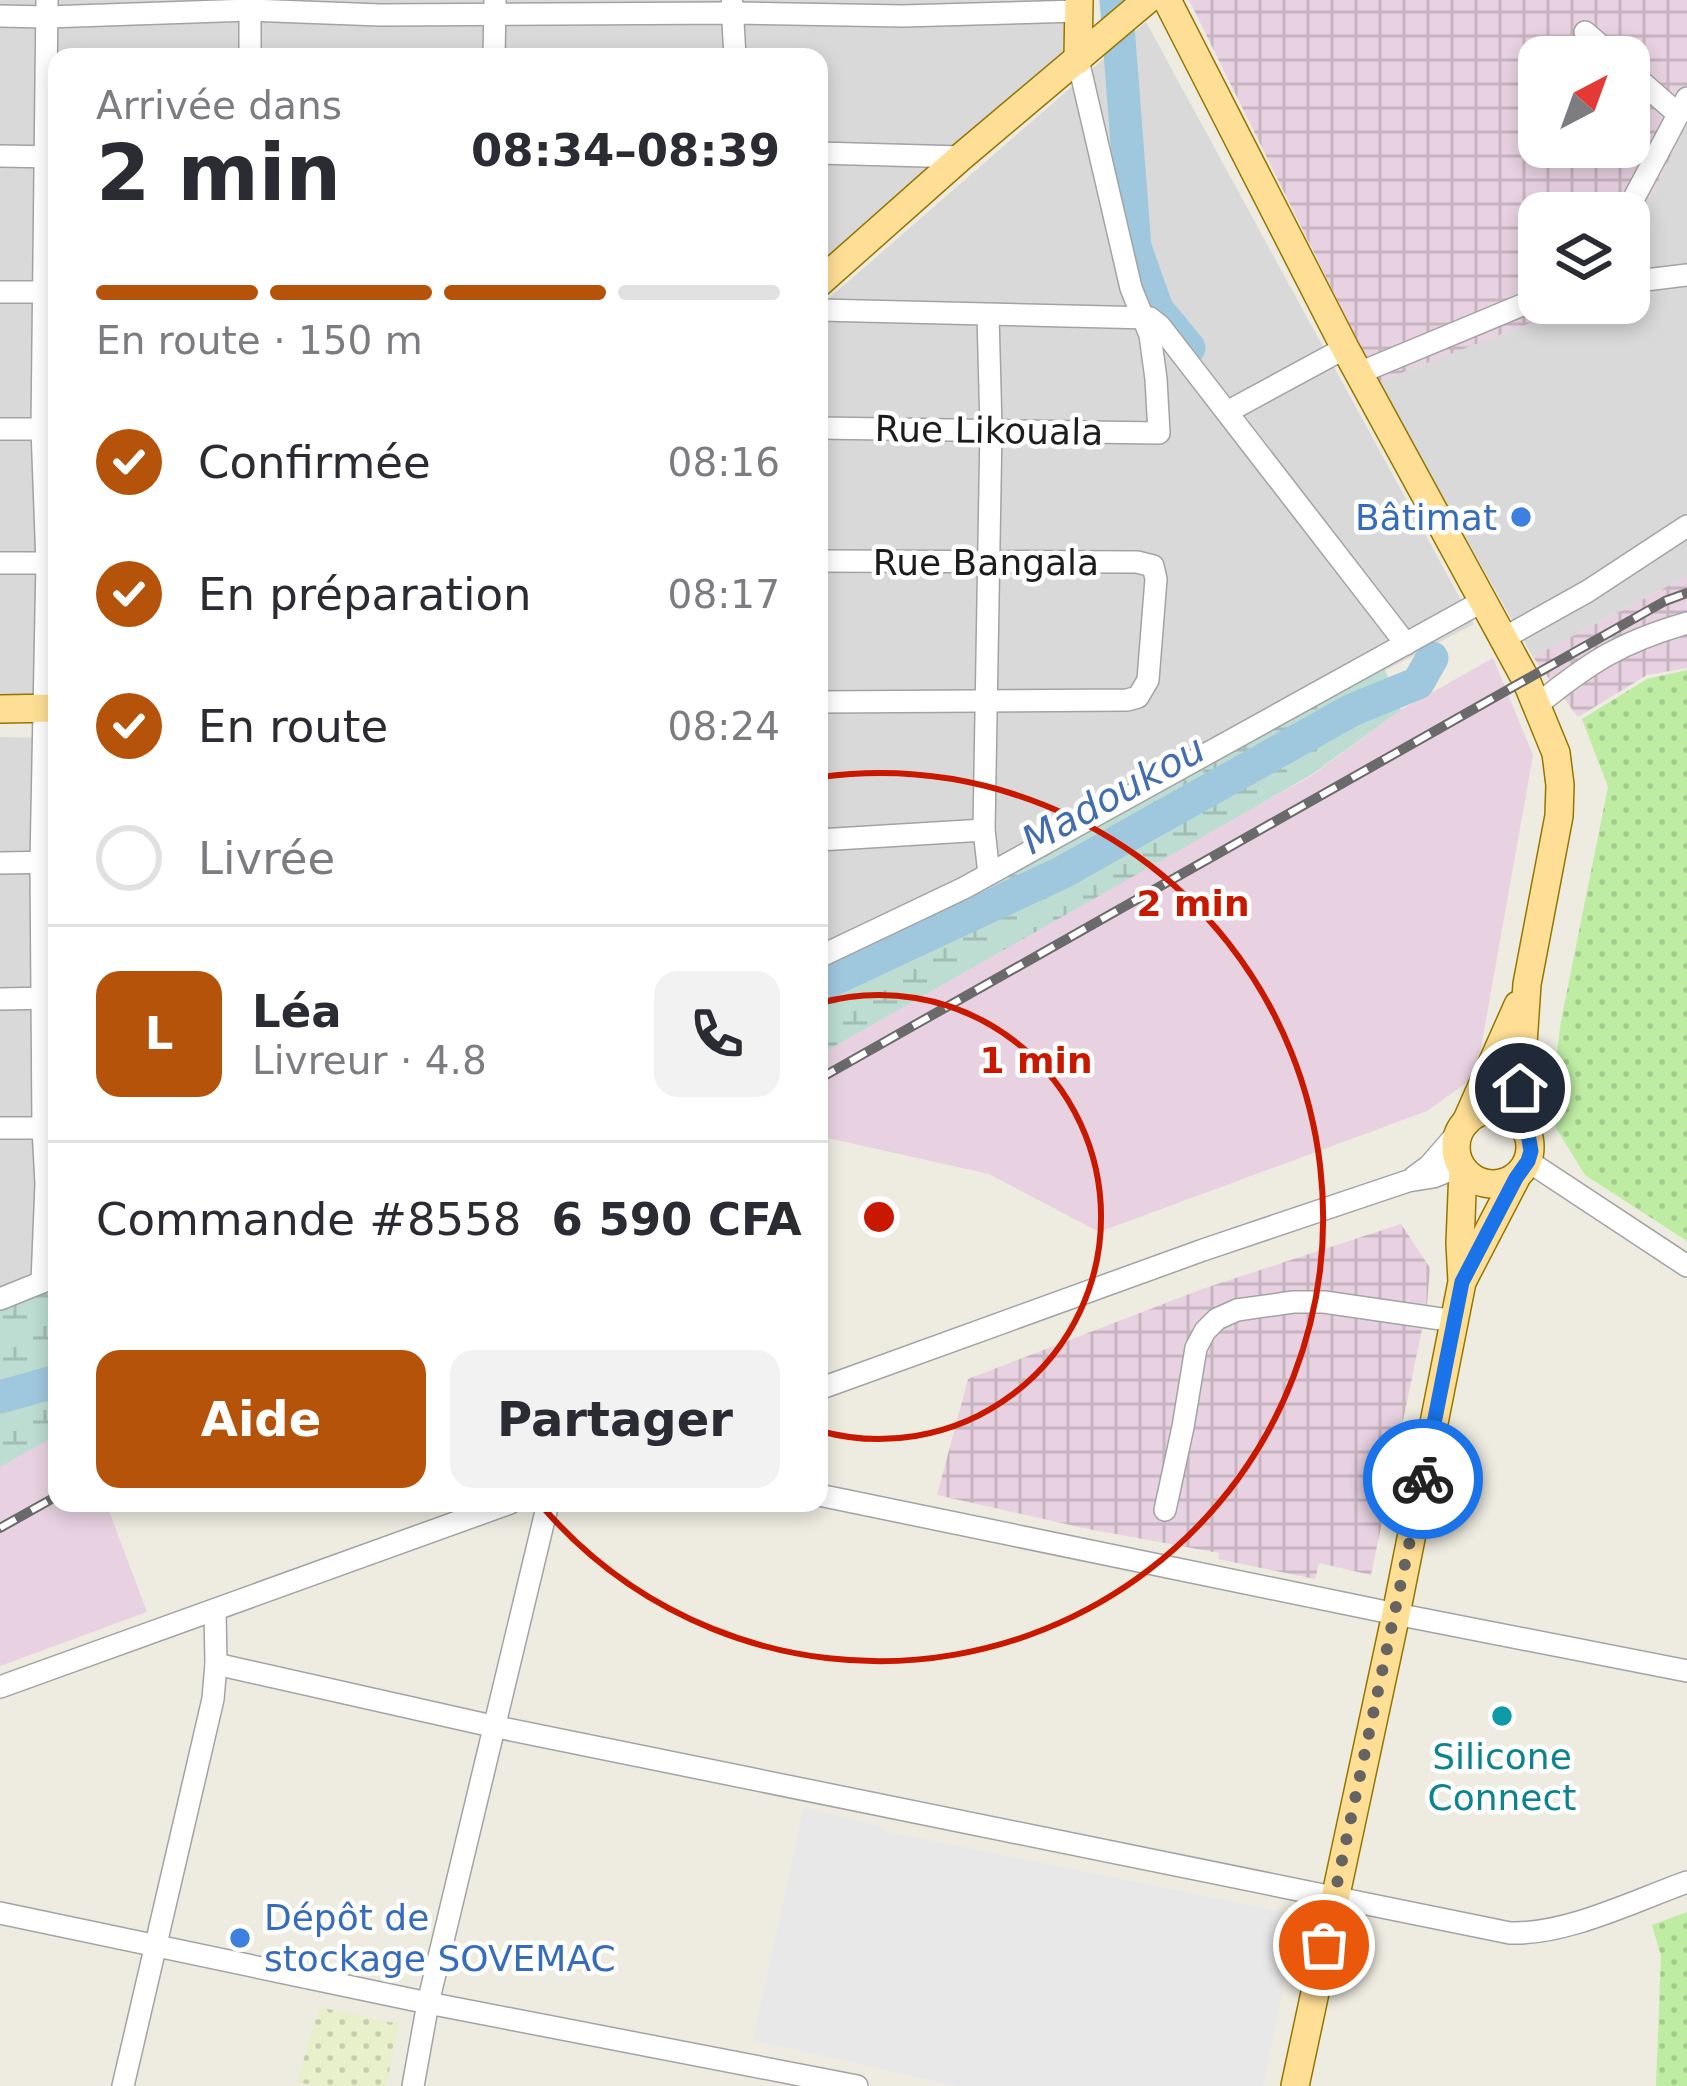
<!DOCTYPE html>
<html lang="fr">
<meta charset="utf-8">
<style>
body{margin:0;font-family:"DejaVu Sans",sans-serif;background:#f2f2f3;color:#2b2b33;height:100vh;display:flex;flex-direction:column;font-size:45px;white-space:nowrap}
*{box-sizing:border-box;margin:0}
p{font-size:39px;color:#7c7c81}
.icon{flex:none;width:66px;height:66px;fill:none;stroke:currentColor;stroke-width:2;stroke-linecap:round;stroke-linejoin:round}
.map{position:relative;flex:1;overflow:hidden}
.panel{position:absolute;left:48px;top:48px;width:780px;height:1464px;display:flex;flex-direction:column;background:#fff;border-radius:24px;box-shadow:0 6px 18px #0003}
.panel>*{flex:none}
.needle{width:78px;rotate:41deg}
.fabs{position:absolute;left:1518px;top:36px;display:grid;gap:24px}
.fabs a{display:grid;place-items:center;width:132px;height:132px;border-radius:24px;background:#fff;box-shadow:0 6px 18px #0003;font-size:60px}
.pin{position:absolute;display:grid;place-items:center;width:102px;height:102px;color:#fff;margin:-51px;border:6px solid #fff;border-radius:50%;box-shadow:0 3px 12px #0007}
.courier{position:absolute;display:grid;place-items:center;width:120px;height:120px;margin:-60px;border:9px solid #1a73e8;border-radius:50%;background:#fff;color:#222;box-shadow:0 3px 15px #0007}
.headline em{font-style:normal;font-weight:700}
.headline div{display:flex;flex-direction:column-reverse}
.headline{display:flex;align-items:center;justify-content:space-between;height:204px;padding:0 48px}
h1{font-size:78px;font-weight:700;line-height:90px}
.bar{display:grid;grid-template-columns:repeat(4,1fr);gap:18px 12px;align-content:center;height:144px;padding:0 48px}
.bar i{height:15px;border-radius:9px;background:#e1e1e2}
.bar .on{background:#b45309}
.bar p{grid-column:span 4}
.line{display:flex;align-items:center;gap:30px;padding:0 48px;border-top:3px solid #e1e1e2}
.line div{flex:1}
.round{display:grid;place-items:center;flex:none;width:126px;height:126px;border-radius:24px;background:#f2f2f3}
ol{padding:0 48px;list-style:none}
li{display:flex;align-items:center;gap:36px;height:132px}
li p{margin-inline-start:auto}
li .icon{padding:12px;border-radius:50%;background:#b45309;color:#fff;stroke-width:4}
li:last-child{color:#7c7c81}
li i{width:66px;height:66px;border:6px solid #e1e1e2;border-radius:50%}
.primary-button{display:flex;gap:24px;margin-top:auto;padding:24px 48px}
.primary-button a{flex:1;height:138px;border-radius:24px;background:#b45309;color:#fff;font-size:48px;font-weight:700;line-height:138px;text-align:center}
.primary-button a+a{background:#f2f2f3;color:#2b2b33}
.map>svg:first-child{display:block}
</style>
<div class="map">
<svg width="1687" height="2086" viewBox="0 0 1687 2086">
<defs>
<pattern id="industrial-grid" width="8" height="8" patternUnits="userSpaceOnUse" patternTransform="scale(3)"><rect width="8" height="8" fill="#e8d2e1"/><path d="M0 4h8M4 0v8" fill="none" stroke="#c6b4c0"/></pattern>
<pattern id="farmland-dots" width="8" height="8" patternUnits="userSpaceOnUse" patternTransform="scale(3)"><rect width="8" height="8" fill="#e7efcb"/><path d="M2 2h.1M6 6h.1" fill="none" stroke="#c6ccae" stroke-width="1.8" stroke-linecap="round"/></pattern>
<pattern id="grass-dots" width="8" height="8" patternUnits="userSpaceOnUse" patternTransform="scale(3)"><rect width="8" height="8" fill="#beeca3"/><path d="M2 2h.1M6 6h.1" fill="none" stroke="#a3ca8c" stroke-width="1.8" stroke-linecap="round"/></pattern>
<pattern id="wetland-marsh" width="20" height="14" patternUnits="userSpaceOnUse" patternTransform="scale(3)"><rect width="20" height="14" fill="#bdddd2"/><path d="M1 5h8M5 5V1M11 12h8M15 12V8" fill="none" stroke="#a2bdb4"/></pattern>
</defs>
<rect width="100%" height="100%" fill="#eeebe1"/>
<g fill="#dad9d9">
<path d="M0,0H1065L1067,52L819,267V57H57V694L0,695Z"/>
<path d="M1146,22L1474,624L819,966V307Z"/>
<path d="M1687,124V576L1533,657L1378,382L1579,303H1629V240Z"/>
<path d="M0,737L57,738V1277L0,1299Z"/>
</g>
<g fill="url(#industrial-grid)" fill-rule="evenodd">
<path d="M1189,0H1687V124L1629,240V213H1539V303H1579L1577,305L1378,382ZM1539,57H1629V147H1539Z"/>
<path d="M1687,576V668L1647,675L1578,717L1533,657Z"/>
<path d="M1401,1224L1430,1268L1427,1305L1371,1575L1319,1563L1315,1579L1218,1559L1219,1553L1088,1529L937,1495L968,1379L1205,1288Z"/>
</g>
<g fill="#e8d2e1">
<path d="M1493,658L1533,755L1476,1076L1427,1111L1099,1232L989,1174L819,1136V1046L1311,776L1401,710Z"/>
<path d="M57,1418V1503H106L147,1612L0,1666V1446Z"/>
</g>
<path fill="url(#farmland-dots)" d="M319,2007L399,2024L386,2086H317L297,2082Z"/>
<g fill="url(#grass-dots)">
<path d="M1687,670V1241L1585,1175L1556,1128L1550,1104L1561,1021L1608,787L1582,719L1647,679Z"/>
<path d="M1687,1912V2086H1656L1661,1956L1652,1925Z"/>
</g>
<g fill="url(#wetland-marsh)">
<path d="M1384,667L1401,710L1311,775L819,1055V957Z"/>
<path d="M57,1276V1435L0,1467V1299Z"/>
</g>
<path fill="#e8e8e8" d="M804,1808L884,1827V1831L1298,1915L1263,2086H956L753,2040Z"/>
<g fill="none" stroke-linecap="round" stroke-linejoin="round">
<g stroke="#9fc8df" stroke-width="33">
<path d="M1116,0L1135,247L1157,309L1189,348"/>
<path d="M819,986L1063,872L1352,710L1418,683L1432,658"/>
<path d="M0,1397L57,1381"/>
</g>
<g stroke="#a3a3a3" stroke-width="24">
<g id="minor">
<path d="M732,4L735,57"/>
<path d="M0,16L47,17L250,10L380,15L733,13L903,16L1079,11"/>
<path d="M1585,32L1614,57"/>
<path d="M250,57V0"/>
<path d="M494,57L495,0"/>
<path d="M1629,71L1678,114"/>
<path d="M819,153L961,157"/>
<path d="M0,156L56,157"/>
<path d="M1626,213L1687,98"/>
<path d="M1629,282L1687,275"/>
<path d="M0,292H57"/>
<path d="M819,310L1150,318L1160,326L1406,644"/>
<path d="M1359,373L1539,298"/>
<path d="M1227,412L1345,348"/>
<path d="M819,428L1159,433L1156,379L1150,335L1131,288L1078,60"/>
<path d="M0,429H57"/>
<path d="M819,561L1137,562L1153,566L1156,579L1148,680L1138,697L1127,700L819,702"/>
<path d="M0,563H56"/>
<path d="M1504,638L1588,591L1687,526"/>
<path d="M1537,705C1590,662 1621,642 1687,623"/>
<path d="M984,830L991,428L988,315"/>
<path d="M819,840L984,830L989,874"/>
<path d="M0,863L57,862"/>
<path d="M819,957L964,888L1483,601"/>
<path d="M0,999L53,998"/>
<path d="M0,1128H43"/>
<path d="M1528,1161L1687,1266"/>
<path d="M1414,1177L1429,1166L1462,1128"/>
<path d="M42,1282L46,1184L43,1128L41,862L47,563L42,429L47,0"/>
<path d="M0,1299L57,1276"/>
<path d="M819,1389L1203,1250L1408,1181L1433,1177L1461,1166"/>
<path d="M819,1495L1396,1614L1687,1671"/>
<path d="M1165,1510L1183,1427L1196,1348L1205,1331L1217,1319L1237,1310L1293,1302H1324L1455,1321"/>
<path d="M216,1664L492,1726L1510,1933C1566,1935 1634,1901 1687,1882"/>
<path d="M0,1687L510,1503"/>
<path d="M0,1913L428,2003L857,2086"/>
<path d="M123,2086L213,1699L216,1664L215,1610"/>
<path d="M413,2086L428,2003L548,1503"/>
</g>
</g>
<g stroke="#947600" stroke-width="30">
<g id="major">
<path d="M1167,0L1345,348L1526,680L1556,753L1560,785L1559,816L1527,984L1520,1088L1527,1133"/>
<path d="M1078,60L1079,0"/>
<path d="M819,283L961,157L1147,0"/>
<path d="M0,709L57,708"/>
<circle cx="1493" cy="1147" r="37"/>
<path d="M1466,1122L1518,1005"/>
<path d="M1464,1278L1516,1178"/>
<path d="M1295,2086L1396,1614L1462,1282L1460,1243L1463,1169"/>
</g>
</g>
<use href="#minor" stroke="#fff" stroke-width="21"/>
<use href="#major" stroke="#ffdf95" stroke-width="27"/>
<g stroke="#6a6a6a" stroke-width="10">
<g id="rail">
<path d="M819,1079L1665,601L1687,593"/>
<path d="M0,1528L57,1496"/>
</g>
</g>
<use href="#rail" stroke="#fff" stroke-width="6" stroke-dasharray="18" stroke-linecap="butt"/>
</g>
<g fill="none" stroke-linecap="round" stroke-linejoin="round">
<path stroke="#666461" stroke-width="12" stroke-dasharray="0 21.6" d="M1324,1945L1423,1479"/>
<path stroke="#1a73e8" stroke-width="15" d="M1423,1479L1462,1282L1516,1178L1528,1161L1531,1151L1520,1088"/>
</g>
<g fill="none" stroke="#c81900" stroke-width="6">
<path d="M820 1003A222 222 0 1 1 820 1431"/>
<path d="M821 777A444 444 0 1 1 541 1505"/>
</g>
<g fill="#3f7fe0" stroke="#fff" stroke-width="4.5">
<circle cx="1521" cy="517" r="12"/>
<circle cx="240" cy="1938" r="12"/>
</g>
<circle fill="#0f9aa8" stroke="#fff" stroke-width="4.5" cx="1502" cy="1716" r="12"/>
<g text-anchor="middle" stroke-width="9" stroke-linejoin="round" paint-order="stroke">
<g font-size="36" fill="#1c1c1c" stroke="#fff">
<text transform="translate(989 430) rotate(1)" y="13">Rue Likouala</text>
<text x="986" y="575">Rue Bangala</text>
</g>
<g font-size="36" fill="#366cbe" stroke="#fff" text-anchor="end">
<text x="1497" y="530">Bâtimat</text>
<text x="264" y="1930" text-anchor="start">Dépôt de<tspan x="264" dy="41">stockage SOVEMAC</tspan></text>
</g>
<g font-size="36" fill="#0d838f" stroke="#fff">
<text x="1502" y="1769">Silicone<tspan x="1502" dy="41">Connect</tspan></text>
</g>
<g font-size="39" font-style="italic" fill="#446db0" stroke="#fff">
<text transform="translate(1113 794) rotate(-29)" y="14">Madoukou</text>
</g>
</g>
<circle cx="879" cy="1217" r="18" fill="#c81900" stroke="#fff" stroke-width="6"/>
<g font-size="36" text-anchor="middle" font-weight="bold" fill="#c81900" stroke="#fff" stroke-width="9" stroke-linejoin="round" paint-order="stroke">
<text x="1193" y="916">2 min</text>
<text x="1036" y="1073">1 min</text>
</g>
</svg>
<div class="fabs">
<a><svg class="needle" viewBox="-14 -14 28 28"><path d="M0-13l5 13h-10z" fill="#e53935"/><path d="M0 13l5-13h-10z" fill="#7c7c81"/></svg></a>
<a><svg class="icon" aria-label="layers" viewBox="0 0 24 24"><path d="M12 4l9 5-9 5-9-5zM3 14l9 5 9-5"/></svg></a>
</div>
<div class="pin" style="left:1324px;top:1945px;background:#ea580c"><svg class="icon" aria-label="bag" viewBox="0 0 24 24"><path d="M5 8h14l-1 12H6zM9 8a3 3 0 0 1 6 0"/></svg></div>
<div class="pin" style="left:1520px;top:1088px;background:#1f2937"><svg class="icon" aria-label="home" viewBox="0 0 24 24"><path d="M3 11l9-7 9 7M6 9v11h12V9"/></svg></div>
<div class="courier" style="left:1423px;top:1479px"><svg class="icon" aria-label="bike" viewBox="0 0 24 24"><circle cx="6" cy="16" r="4"/><circle cx="18" cy="16" r="4"/><path d="M6 16l4-8h5l3 8M10 8l3 8H6M13 5h3"/></svg></div>
<section class="panel">
<div class="headline"><div><h1>2 min</h1><p>Arrivée dans</p></div><em>08:34–08:39</em></div>
<div class="bar"><i class="on"></i><i class="on"></i><i class="on"></i><i></i><p>En route · 150 m</p></div>
<ol>
<li><svg class="icon" aria-label="check" viewBox="0 0 24 24"><path d="M5 12l5 5 9-10"/></svg>Confirmée<p>08:16</p></li>
<li><svg class="icon" aria-label="check" viewBox="0 0 24 24"><path d="M5 12l5 5 9-10"/></svg>En préparation<p>08:17</p></li>
<li><svg class="icon" aria-label="check" viewBox="0 0 24 24"><path d="M5 12l5 5 9-10"/></svg>En route<p>08:24</p></li>
<li><i></i>Livrée</li>
</ol>
<div class="line" style="height:216px"><b class="round" style="background:#b45309;color:#fff">L</b><div><b>Léa</b><p>Livreur · 4.8</p></div><a class="round"><svg class="icon" aria-label="phone" viewBox="0 0 24 24"><path d="M5 4h4l2 5-3 2q2 4 5 5l2-3 5 2v4C11 20 4 13 5 4z"/></svg></a></div>
<div class="line" style="height:156px"><div>Commande #8558</div><b>6 590 CFA</b></div>
<div class="primary-button"><a>Aide</a><a>Partager</a></div>
</section>
</div>
